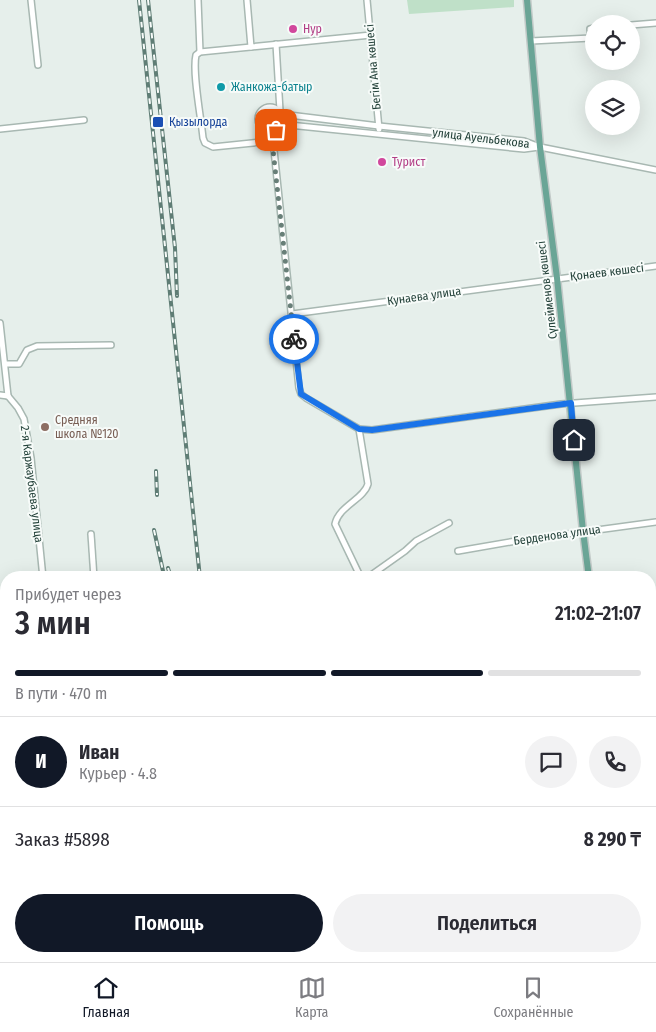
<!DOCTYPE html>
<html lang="ru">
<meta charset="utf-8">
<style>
body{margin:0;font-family:"Fira Sans Condensed",sans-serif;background:#f2f2f3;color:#2b2b33;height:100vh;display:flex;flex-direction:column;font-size:19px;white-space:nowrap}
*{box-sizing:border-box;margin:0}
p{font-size:16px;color:#7c7c81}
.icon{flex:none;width:28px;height:28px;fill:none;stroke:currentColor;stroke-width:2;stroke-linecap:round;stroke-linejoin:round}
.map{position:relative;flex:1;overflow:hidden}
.side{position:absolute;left:0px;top:571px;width:656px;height:391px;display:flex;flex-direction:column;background:#fff;border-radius:20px 20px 0 0;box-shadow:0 5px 20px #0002}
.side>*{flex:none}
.buttons{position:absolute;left:585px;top:15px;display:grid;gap:10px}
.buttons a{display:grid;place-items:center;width:55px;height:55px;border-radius:50%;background:#fff;box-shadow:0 5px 20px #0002;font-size:25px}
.pin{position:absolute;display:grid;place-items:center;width:42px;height:42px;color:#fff;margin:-21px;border-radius:10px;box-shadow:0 2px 8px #0006}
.courier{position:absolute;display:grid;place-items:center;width:50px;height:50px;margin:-25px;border:4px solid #1a73e8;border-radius:50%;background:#fff;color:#222;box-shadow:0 1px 6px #0007}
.summary em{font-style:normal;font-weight:600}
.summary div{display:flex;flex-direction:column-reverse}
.summary{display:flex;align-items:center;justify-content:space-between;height:85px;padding:0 15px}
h1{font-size:32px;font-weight:600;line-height:38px}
.bar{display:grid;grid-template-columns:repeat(4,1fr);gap:8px 5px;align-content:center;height:60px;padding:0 15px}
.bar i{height:6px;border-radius:4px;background:#e1e1e2}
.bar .selected{background:#111827}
.bar p{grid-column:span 4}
.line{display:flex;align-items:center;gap:12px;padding:0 15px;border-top:1px solid #e1e1e2}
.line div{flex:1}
.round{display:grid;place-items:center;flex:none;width:52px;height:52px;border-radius:26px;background:#f2f2f3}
.action{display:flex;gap:10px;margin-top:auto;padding:10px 15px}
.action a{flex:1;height:58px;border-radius:30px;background:#111827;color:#fff;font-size:20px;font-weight:600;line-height:58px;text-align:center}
.action a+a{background:#f2f2f3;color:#2b2b33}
.tab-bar{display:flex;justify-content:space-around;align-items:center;height:70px;border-top:1px solid #e1e1e2;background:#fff;font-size:14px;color:#7c7c81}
.tab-bar a{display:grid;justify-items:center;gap:2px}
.tab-bar .selected{color:#111827}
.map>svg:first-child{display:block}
</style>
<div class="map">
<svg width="656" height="962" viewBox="0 0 656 962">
<rect width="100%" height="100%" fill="#e6efeb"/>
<path fill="#bfe0c8" d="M407,0H514V7L409,14Z"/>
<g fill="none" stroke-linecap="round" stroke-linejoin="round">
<g stroke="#a8b8b2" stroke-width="8">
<g id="minor">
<path d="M31,0L38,65"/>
<path d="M198,0L200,52"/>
<path d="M247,0L251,47"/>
<path d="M367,0L379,129"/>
<path d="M631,25L656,23"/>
<path d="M531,41L591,38L590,29L594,28"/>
<path d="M276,44L280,111"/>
<circle cx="270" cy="119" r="12"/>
<path d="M281,114L379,126L524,141L540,147L656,170"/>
<path d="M280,126L289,125L524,149L539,147"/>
<path d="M0,129L84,120"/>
<path d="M272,131L299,388L301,394L306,398L359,429L372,430L561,404L656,397"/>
<path d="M272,141L213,147L205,143L203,138C201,117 192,72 196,55L200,52L371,35"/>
<path d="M292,314L656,266"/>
<path d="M0,323L8,396"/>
<path d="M5,364H19L27,350L37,346L111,345"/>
<path d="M0,395L8,396"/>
<path d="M8,396L18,408L24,419L31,458L43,578"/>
<path d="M359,429L368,484C364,499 339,506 335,524L361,578"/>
<path d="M91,534L94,578"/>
<path d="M458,551L516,541L656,522"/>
<path d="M367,578L405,551L416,541L449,523"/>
<path d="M650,637L656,638"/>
<path d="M0,667L6,691"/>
<path d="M650,798L656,797"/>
<path d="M0,806H6"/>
<path d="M650,873H656"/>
<path d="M0,923H6"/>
<path d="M221,956L222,962"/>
<path d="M431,956V962"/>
<path d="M3,962L2,949L6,937"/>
</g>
</g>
<g stroke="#c2cac8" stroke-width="9">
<g id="major">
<path d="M527,0L540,147L557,278L583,531L589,578"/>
<path d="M650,713L656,723"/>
<path d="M650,885L656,878"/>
<path d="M585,962L590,956"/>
</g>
</g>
<use href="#minor" stroke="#fff" stroke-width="5"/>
<use href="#major" stroke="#6aa596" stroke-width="6"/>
<g stroke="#5f7d75" stroke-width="4">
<g id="rail">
<path d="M139,0L200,578"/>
<path d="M148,0L175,248L177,296"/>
<path d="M156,471L157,495"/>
<path d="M154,530L163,571"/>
<path d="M168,568L171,578"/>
<path d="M0,811L6,810"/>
<path d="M0,884L6,880"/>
<path d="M0,934L6,924"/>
<path d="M235,956L236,962"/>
<path d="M244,956V962"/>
</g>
</g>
<use href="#rail" stroke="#f7fbf9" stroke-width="2" stroke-dasharray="5.5" stroke-linecap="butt"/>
</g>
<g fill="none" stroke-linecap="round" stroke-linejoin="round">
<path stroke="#687f78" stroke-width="5" stroke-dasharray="0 9" d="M276,130L272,131V141L294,339"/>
<path stroke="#1a73e8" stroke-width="6" d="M294,339L301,394L359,429L372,430L571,403L574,440"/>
</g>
<g fill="#d1479c" stroke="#f7fbf9" stroke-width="2">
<circle cx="293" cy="29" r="5"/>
<circle cx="382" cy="162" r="5"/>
</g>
<circle fill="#0f9aa8" stroke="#f7fbf9" stroke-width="2" cx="221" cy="87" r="5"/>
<rect fill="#1a4fb4" stroke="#f7fbf9" stroke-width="2" x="152" y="116" width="12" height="12" rx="2.5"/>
<circle fill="#8d6e63" stroke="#f7fbf9" stroke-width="2" cx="45" cy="427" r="5"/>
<g text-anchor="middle" stroke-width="4" stroke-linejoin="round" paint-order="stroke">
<g font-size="12" fill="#b23c85" stroke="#f7fbf9" text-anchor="start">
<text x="303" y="33">Нур</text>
<text x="392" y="166">Турист</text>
</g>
<g font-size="12" fill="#24423a" stroke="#f7fbf9">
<text transform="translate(373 67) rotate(-95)" y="4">Бегім Ана көшесі</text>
<text transform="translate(481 138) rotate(7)" y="4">улица Ауельбекова</text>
<text transform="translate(607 272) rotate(-7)" y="4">Қонаев көшесі</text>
<text transform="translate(547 290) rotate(-97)" y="4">Сүлейменов көшесі</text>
<text transform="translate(424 296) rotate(-8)" y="4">Кунаева улица</text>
<text transform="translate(32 484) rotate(83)" y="4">2-я Каржаубаева улица</text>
<text transform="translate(557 535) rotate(-8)" y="4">Берденова улица</text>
</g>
<g font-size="12" fill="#0d838f" stroke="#f7fbf9" text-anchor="start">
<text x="231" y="91">Жанкожа-батыр</text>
</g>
<g font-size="12" fill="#164399" stroke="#f7fbf9" text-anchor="start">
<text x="169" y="126">Қызылорда</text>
</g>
<g font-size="12" fill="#785e54" stroke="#f7fbf9" text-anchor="start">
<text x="55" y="424">Средняя<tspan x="55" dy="14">школа №120</tspan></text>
</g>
</g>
</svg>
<div class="buttons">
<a><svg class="icon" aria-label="locate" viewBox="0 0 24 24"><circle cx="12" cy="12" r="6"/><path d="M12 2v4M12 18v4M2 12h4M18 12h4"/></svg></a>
<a><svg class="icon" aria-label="layers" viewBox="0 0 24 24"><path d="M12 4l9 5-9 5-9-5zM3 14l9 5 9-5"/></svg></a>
</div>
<div class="pin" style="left:276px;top:130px;background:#ea580c"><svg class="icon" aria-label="bag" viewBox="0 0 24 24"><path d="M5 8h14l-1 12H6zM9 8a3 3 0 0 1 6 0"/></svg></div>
<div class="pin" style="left:574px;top:440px;background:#1f2937"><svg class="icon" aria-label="home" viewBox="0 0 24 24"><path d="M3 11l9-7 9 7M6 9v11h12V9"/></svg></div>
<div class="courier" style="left:294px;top:339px"><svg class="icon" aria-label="bike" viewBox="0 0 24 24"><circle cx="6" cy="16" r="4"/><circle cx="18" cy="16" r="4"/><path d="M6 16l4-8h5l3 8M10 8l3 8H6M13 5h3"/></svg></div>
<section class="side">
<div class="summary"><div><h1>3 мин</h1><p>Прибудет через</p></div><em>21:02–21:07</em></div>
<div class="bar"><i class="selected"></i><i class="selected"></i><i class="selected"></i><i></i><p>В пути · 470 m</p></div>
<div class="line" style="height:90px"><b class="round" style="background:#111827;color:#fff">И</b><div><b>Иван</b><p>Курьер · 4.8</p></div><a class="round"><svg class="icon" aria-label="chat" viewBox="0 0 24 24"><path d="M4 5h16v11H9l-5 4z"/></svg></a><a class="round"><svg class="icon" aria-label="phone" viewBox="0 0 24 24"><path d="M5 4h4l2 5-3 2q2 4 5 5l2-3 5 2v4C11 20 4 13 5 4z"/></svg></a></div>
<div class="line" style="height:65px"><div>Заказ #5898</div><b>8 290 ₸</b></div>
<div class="action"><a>Помощь</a><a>Поделиться</a></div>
</section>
</div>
<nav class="tab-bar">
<a class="selected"><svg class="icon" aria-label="home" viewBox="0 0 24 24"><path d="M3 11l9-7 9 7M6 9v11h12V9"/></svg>Главная</a>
<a><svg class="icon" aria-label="map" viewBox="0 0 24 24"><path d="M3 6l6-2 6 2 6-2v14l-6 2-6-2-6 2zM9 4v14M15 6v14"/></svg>Карта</a>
<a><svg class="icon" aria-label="saved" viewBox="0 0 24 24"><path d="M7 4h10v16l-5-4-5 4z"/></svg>Сохранённые</a>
</nav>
